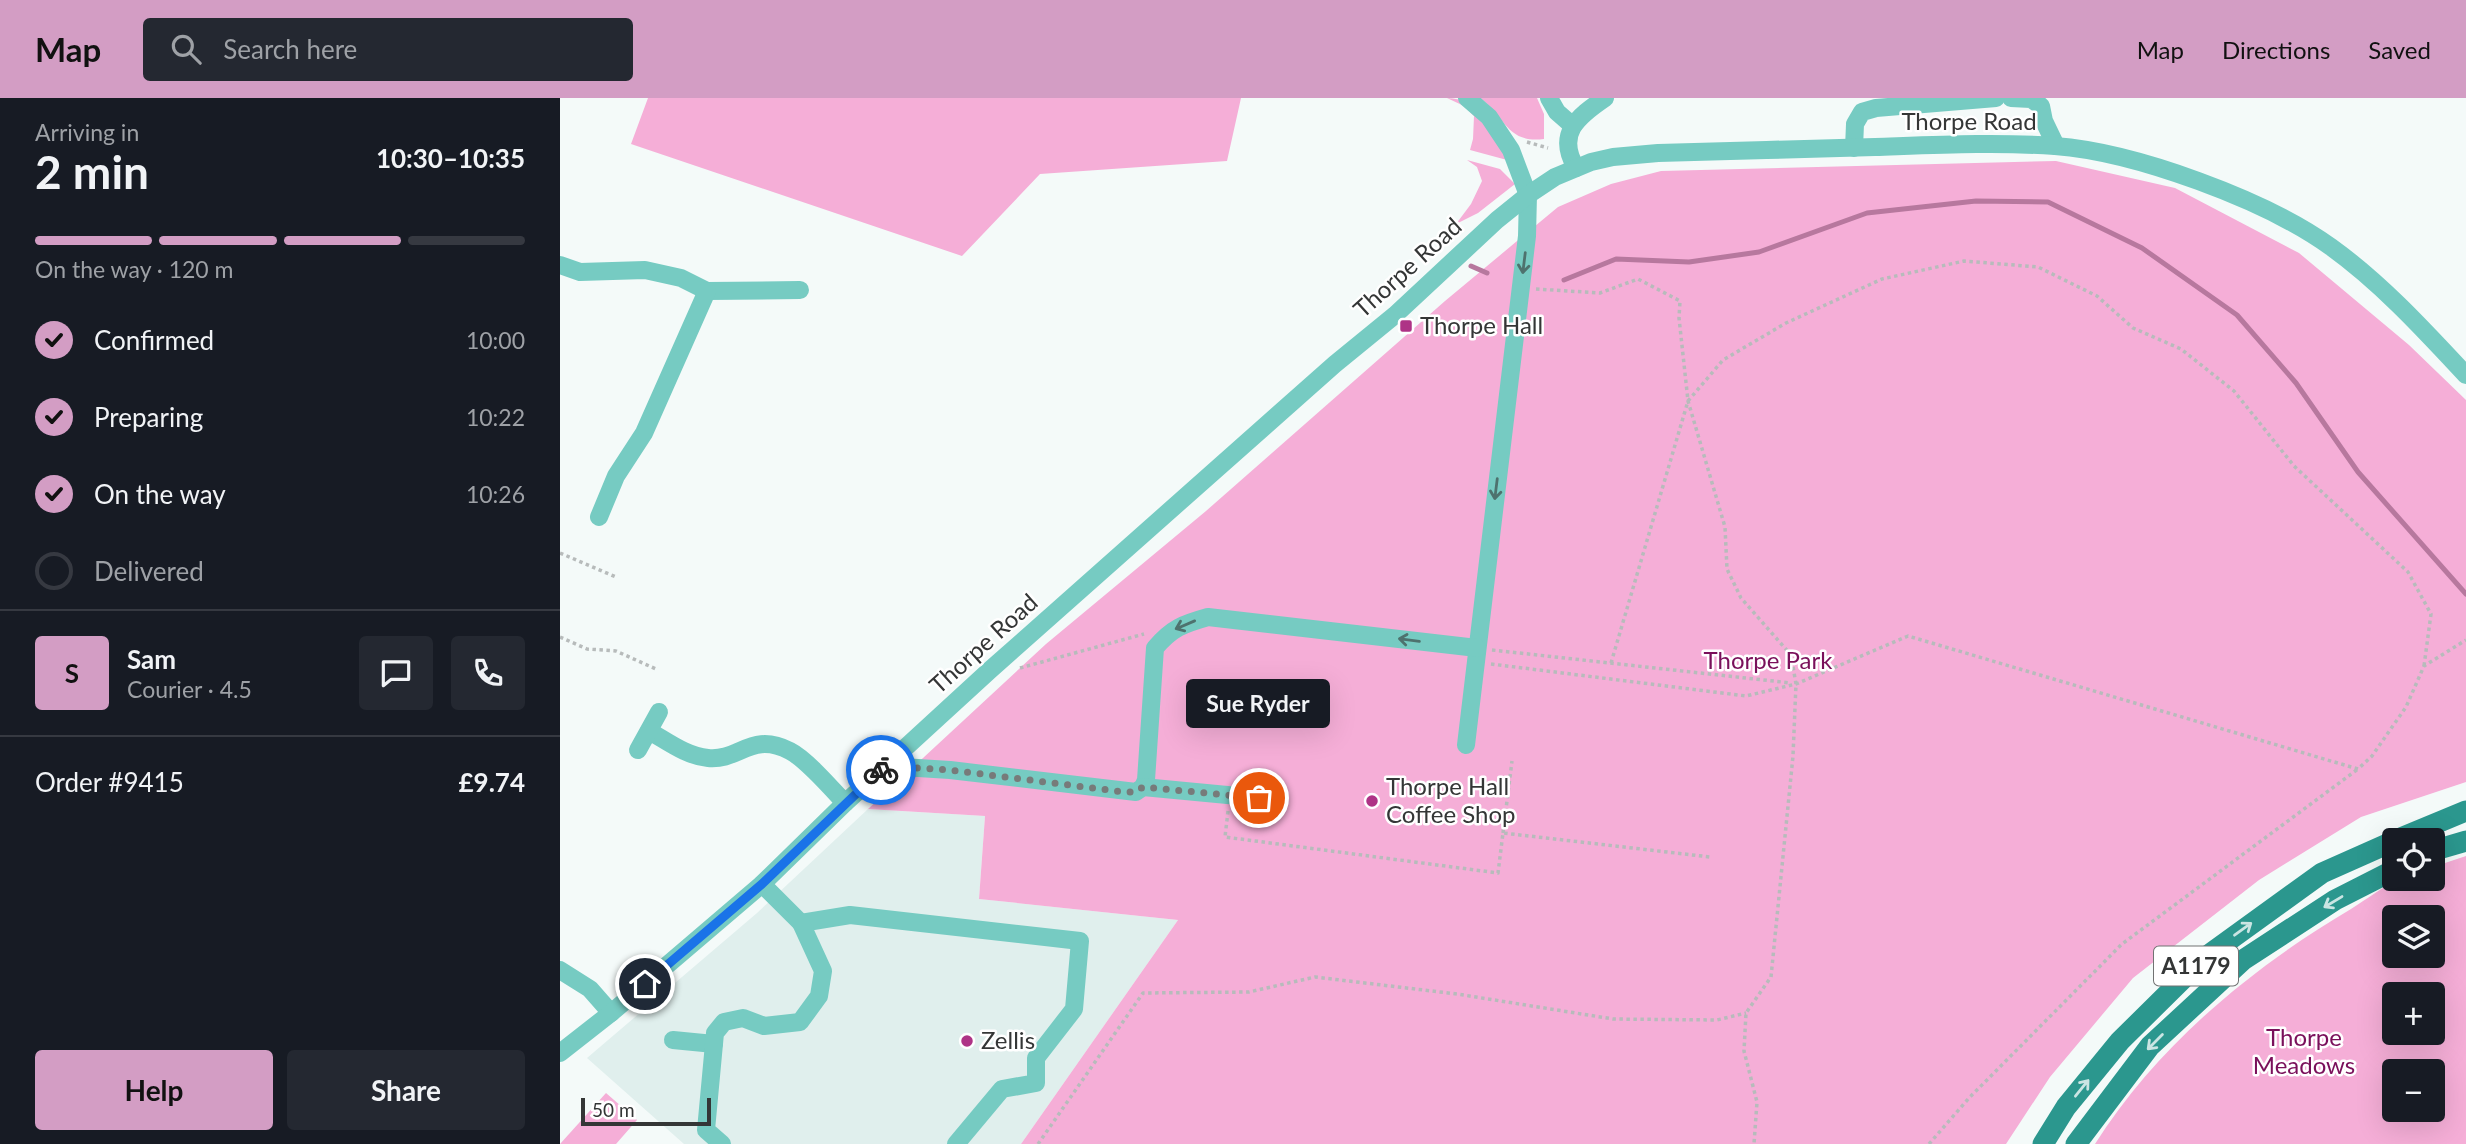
<!DOCTYPE html>
<meta charset="utf-8">
<style>
body{margin:0;font-family:Lato,sans-serif;background:#242831;color:#f1f3f6;height:100vh;display:flex;flex-direction:column;font-size:26px;white-space:nowrap}
*{box-sizing:border-box;margin:0}
p{font-size:23px;color:#9ea1a6}
.icon{flex:none;width:38px;height:38px;fill:none;stroke:currentColor;stroke-width:2;stroke-linecap:round;stroke-linejoin:round}
.map{position:relative;flex:1;overflow:hidden}
.panel{display:flex;flex-direction:column;background:#171b24;width:560px}
.panel>*{flex:none}
.fabs{position:absolute;left:1822px;top:730px;display:grid;gap:14px}
.fabs a{display:grid;place-items:center;width:63px;height:63px;border-radius:7px;background:#171b24;box-shadow:0 7px 28px #0002;font-size:35px}
.scale{position:absolute;left:21px;bottom:18px;width:130px;box-sizing:border-box;padding-left:7px;border:4px solid #343636;border-top:0;font-size:19px;line-height:24px;white-space:nowrap;color:#343636;-webkit-text-stroke:5px #fff;paint-order:stroke}
.pin{position:absolute;display:grid;place-items:center;width:60px;height:60px;color:#fff;margin:-30px;border:4px solid #fff;border-radius:50%;box-shadow:0 2px 7px #0007}
.courier{position:absolute;display:grid;place-items:center;width:70px;height:70px;margin:-35px;border:5px solid #1a73e8;border-radius:50%;background:#fff;color:#222;box-shadow:0 2px 9px #0007}
.bubble{position:absolute;height:49px;border-radius:7px;background:#171b24;box-shadow:0 7px 28px #0002;font-size:23px;font-weight:700;line-height:49px;text-align:center}
.summary em{font-style:normal;font-weight:700}
.summary div{display:flex;flex-direction:column-reverse}
.summary{display:flex;align-items:center;justify-content:space-between;height:119px;padding:0 35px}
h1{font-size:46px;font-weight:700;line-height:52px}
.bar{display:grid;grid-template-columns:repeat(4,1fr);gap:10px 7px;align-content:center;height:84px;padding:0 35px}
.bar i{height:9px;border-radius:5px;background:#363941}
.bar .on{background:#d39dc4}
.bar p{grid-column:span 4}
.line{display:flex;align-items:center;gap:18px;padding:0 35px;border-top:2px solid #363941}
.line div{flex:1}
.round{display:grid;place-items:center;flex:none;width:74px;height:74px;border-radius:7px;background:#242831}
ol{padding:0 35px;list-style:none}
li{display:flex;align-items:center;gap:21px;height:77px}
li p{margin-inline-start:auto}
li .icon{padding:7px;border-radius:50%;background:#d39dc4;color:#111;stroke-width:4}
li:last-child{color:#9ea1a6}
li i{width:38px;height:38px;border:4px solid #363941;border-radius:50%}
.primary-button{display:flex;gap:14px;margin-top:auto;padding:14px 35px}
.primary-button a{flex:1;height:80px;border-radius:7px;background:#d39dc4;color:#111;font-size:28px;font-weight:700;line-height:80px;text-align:center}
.primary-button a+a{background:#242831;color:#f1f3f6}
header{display:flex;align-items:center;gap:42px;box-sizing:border-box;height:98px;padding:0 35px;background:#d39dc4;color:#111}
header strong{font-size:33px}
nav{display:flex;gap:38px;margin-inline-start:auto;font-size:24px}
.search{width:490px;height:63px;background:#242831;display:flex;align-items:center;gap:18px;box-sizing:border-box;padding:0 24px;border-radius:7px;color:#9ea1a6;font-size:26px}
main{display:flex;flex:1;min-height:0}
.map>svg:first-child{display:block}
</style>
<header>
<strong>Map</strong>
<div class="search"><svg class="icon" aria-label="search" viewBox="0 0 24 24"><circle cx="10" cy="10" r="6"/><path d="M15 15l6 6"/></svg>Search here</div>
<nav><a>Map</a><a>Directions</a><a>Saved</a></nav>
</header>
<main>
<section class="panel">
<div class="summary"><div><h1>2 min</h1><p>Arriving in</p></div><em>10:30–10:35</em></div>
<div class="bar"><i class="on"></i><i class="on"></i><i class="on"></i><i></i><p>On the way · 120 m</p></div>
<ol>
<li><svg class="icon" aria-label="check" viewBox="0 0 24 24"><path d="M5 12l5 5 9-10"/></svg>Confirmed<p>10:00</p></li>
<li><svg class="icon" aria-label="check" viewBox="0 0 24 24"><path d="M5 12l5 5 9-10"/></svg>Preparing<p>10:22</p></li>
<li><svg class="icon" aria-label="check" viewBox="0 0 24 24"><path d="M5 12l5 5 9-10"/></svg>On the way<p>10:26</p></li>
<li><i></i>Delivered</li>
</ol>
<div class="line" style="height:126px"><b class="round" style="background:#d39dc4;color:#111">S</b><div><b>Sam</b><p>Courier · 4.5</p></div><a class="round"><svg class="icon" aria-label="chat" viewBox="0 0 24 24"><path d="M4 5h16v11H9l-5 4z"/></svg></a><a class="round"><svg class="icon" aria-label="phone" viewBox="0 0 24 24"><path d="M5 4h4l2 5-3 2q2 4 5 5l2-3 5 2v4C11 20 4 13 5 4z"/></svg></a></div>
<div class="line" style="height:91px"><div>Order #9415</div><b>£9.74</b></div>
<div class="primary-button"><a>Help</a><a>Share</a></div>
</section>
<div class="map">
<svg width="1906" height="1046" viewBox="0 0 1906 1046">
<rect width="100%" height="100%" fill="#f4faf9"/>
<path fill="#e0efed" d="M308,711L425,718L419,801L618,822L461,1046H124L27,960L197,815Z"/>
<g fill="#f5aed7" fill-rule="evenodd">
<path d="M88,0H681L667,63L480,76L402,158L71,46Z"/>
<path d="M887,0C921,0 933,36 947,62L910,52L913,41L914,18L904,8Z"/>
<path d="M920,0H977L984,16V41C946,46 945,17 920,0Z"/>
<path d="M907,62L940,71L955,86L918,115L896,126L911,106L922,83L917,69Z"/>
<path d="M1496,63L1615,90L1739,155L1849,247L1906,302V684L1801,719L1699,782L1573,880L1490,979L1446,1046H461L618,822L419,801L425,718L308,711L486,546L646,413L885,203L998,109L1051,86L1101,73Z"/>
<path d="M1906,758V1046H1535C1597,948 1691,870 1791,811C1806,802 1824,787 1841,781C1850,778 1863,780 1872,780L1873,769ZM1872,819V858H1834V819ZM1834,896H1872V934H1834ZM1834,973H1872V1012H1834Z"/>
<path d="M46,995L77,1022L56,1046H0Z"/>
</g>
<g fill="none" stroke-linecap="round" stroke-linejoin="round">
<g stroke="#b7789e" stroke-width="5">
<path d="M911,168L927,175"/>
<path d="M1004,182L1056,161L1129,164L1199,154L1307,115L1416,103L1488,104L1582,150L1677,217L1736,285L1798,374L1906,496"/>
</g>
<g stroke="#b7bbbb" stroke-width="3.5" stroke-dasharray="3.5 3.5" stroke-linecap="butt">
<path d="M967,44L988,50"/>
<path d="M976,191L1040,195L1078,181L1120,203L1119,220L1128,303L1165,429L1167,471L1181,500L1231,557L1236,586L1233,658L1211,879L1186,915L1184,953L1197,1004L1194,1046"/>
<path d="M0,455L56,479"/>
<path d="M0,539L27,551L56,553L96,571"/>
<path d="M932,552L1231,585"/>
<path d="M1051,565L1128,303L1163,262L1226,225L1322,181L1404,163L1478,169L1537,198L1573,230L1621,251L1674,293L1734,368L1848,474L1871,516L1864,568"/>
<path d="M931,566L1186,598L1236,586L1348,538L1798,671L1812,658L1846,609L1864,568L1906,542"/>
<path d="M460,570L584,536"/>
<path d="M668,713L665,739L938,775L943,735L1150,759"/>
<path d="M943,735L952,663"/>
<path d="M478,1046L583,895L689,894L755,879L897,896L1053,921L1157,922L1186,915"/>
<path d="M1369,1046L1409,1000L1562,846L1798,671"/>
</g>
<g stroke="#76cbc2" stroke-width="18">
<path d="M989,0L997,14L1013,28"/>
<path d="M1451,0L1471,1L1481,8L1484,23L1496,48"/>
<path d="M1294,50L1295,26L1302,14L1316,10L1436,0"/>
<path d="M1016,70C996,36 1017,19 1045,0"/>
<path d="M0,167L20,174L85,172L121,180L147,193L240,192"/>
<path d="M39,419L56,378L84,335L147,193"/>
<path d="M89,633C107,643 126,658 148,660C180,663 191,633 230,653C246,661 272,691 285,705"/>
<path d="M906,647L967,138L968,97L951,52L929,19L907,0"/>
<path d="M78,652L99,614"/>
<path d="M326,668L390,672L576,694L583,689L586,682L595,550C612,530 623,526 648,519L917,550"/>
<path d="M583,689L699,700"/>
<path d="M241,825L290,817L520,843L514,911L476,960V985L442,991L396,1046"/>
<path d="M0,872L30,891L51,915"/>
<path d="M113,942L154,946"/>
<path d="M0,955L51,915L202,786L285,705L430,572L775,266L835,217L937,122L968,97L995,79L1031,64L1053,59L1098,55C1170,53 1243,51 1315,49C1375,47 1436,44 1495,48C1575,54 1706,102 1771,149C1821,185 1864,232 1906,277"/>
<path d="M162,1046L146,1032L155,935L164,924L183,920L204,928L240,924L259,898L263,873L241,825L202,786"/>
</g>
<g stroke="#2b978e" stroke-width="21">
<path d="M1836,742L1906,713"/>
<path d="M1872,753L1906,743"/>
<path d="M1483,1046L1506,1009L1560,943L1643,861L1762,775L1834,743"/>
<path d="M1516,1046L1590,948L1683,862L1775,802L1834,772"/>
</g>
</g>
<defs><path id="oneway-shaft" d="M-6 0H5M1.5-3L5.5 0L1.5 3" fill="none" stroke-width="1.6" stroke-linecap="round" stroke-linejoin="round" transform="scale(1.75)"/></defs>
<g stroke="#4e726e">
<use href="#oneway-shaft" transform="translate(964 165) rotate(97)"/>
<use href="#oneway-shaft" transform="translate(936 391) rotate(97)"/>
<use href="#oneway-shaft" transform="translate(625 527) rotate(157)"/>
<use href="#oneway-shaft" transform="translate(849 542) rotate(-173)"/>
</g>
<g stroke="#cae5e3">
<use href="#oneway-shaft" transform="translate(1773 804) rotate(149)"/>
<use href="#oneway-shaft" transform="translate(1683 831) rotate(-36)"/>
<use href="#oneway-shaft" transform="translate(1595 944) rotate(135)"/>
<use href="#oneway-shaft" transform="translate(1522 990) rotate(-51)"/>
</g>
<g fill="none" stroke-linecap="round" stroke-linejoin="round">
<path stroke="#777b7a" stroke-width="7" stroke-dasharray="0 12.6" d="M321,672L326,668L390,672L564,694H576L583,689L699,700"/>
<path stroke="#1a73e8" stroke-width="9" d="M85,886L202,786L321,672"/>
</g>
<g fill="#ae3386" stroke="#fff" stroke-width="2.5">
<rect x="839" y="221" width="14" height="14" rx="3.5"/>
<circle cx="812" cy="703" r="7"/>
<circle cx="407" cy="943" r="7"/>
</g>
<g text-anchor="middle" stroke-width="5" stroke-linejoin="round" paint-order="stroke">
<rect fill="#fff" stroke="#717272" stroke-width="2" x="1594" y="848.5" width="84" height="39" rx="5"/>
<g font-size="23" font-weight="bold" fill="#343636">
<text x="1636" y="876">A1179</text>
</g>
<g font-size="24" fill="#343636" stroke="#fff">
<text x="1409" y="32">Thorpe Road</text>
<text transform="translate(848 170) rotate(-42)" y="8">Thorpe Road</text>
<text transform="translate(424 546) rotate(-42)" y="8">Thorpe Road</text>
</g>
<g font-size="24" fill="#343636" stroke="#fff" text-anchor="start">
<text x="860" y="236">Thorpe Hall</text>
<text x="826" y="697">Thorpe Hall<tspan x="826" dy="28">Coffee Shop</tspan></text>
<text x="421" y="951">Zellis</text>
</g>
<g font-size="24" fill="#7a105b" stroke="#fff">
<text x="1208" y="571">Thorpe Park</text>
<text x="1744" y="948">Thorpe<tspan x="1744" dy="28">Meadows</tspan></text>
</g>
</g>
</svg>
<div class="fabs">
<a><svg class="icon" aria-label="locate" viewBox="0 0 24 24"><circle cx="12" cy="12" r="6"/><path d="M12 2v4M12 18v4M2 12h4M18 12h4"/></svg></a>
<a><svg class="icon" aria-label="layers" viewBox="0 0 24 24"><path d="M12 4l9 5-9 5-9-5zM3 14l9 5 9-5"/></svg></a>
<a>+</a>
<a>−</a>
</div>
<div class="scale">50 m</div>
<div class="pin" style="left:699px;top:700px;background:#ea580c"><svg class="icon" aria-label="bag" viewBox="0 0 24 24"><path d="M5 8h14l-1 12H6zM9 8a3 3 0 0 1 6 0"/></svg></div>
<div class="pin" style="left:85px;top:886px;background:#1f2937"><svg class="icon" aria-label="home" viewBox="0 0 24 24"><path d="M3 11l9-7 9 7M6 9v11h12V9"/></svg></div>
<div class="courier" style="left:321px;top:672px"><svg class="icon" aria-label="bike" viewBox="0 0 24 24"><circle cx="6" cy="16" r="4"/><circle cx="18" cy="16" r="4"/><path d="M6 16l4-8h5l3 8M10 8l3 8H6M13 5h3"/></svg></div>
<div class="bubble" style="left:626px;top:581px;width:144px">Sue Ryder</div>
</div>
</main>
